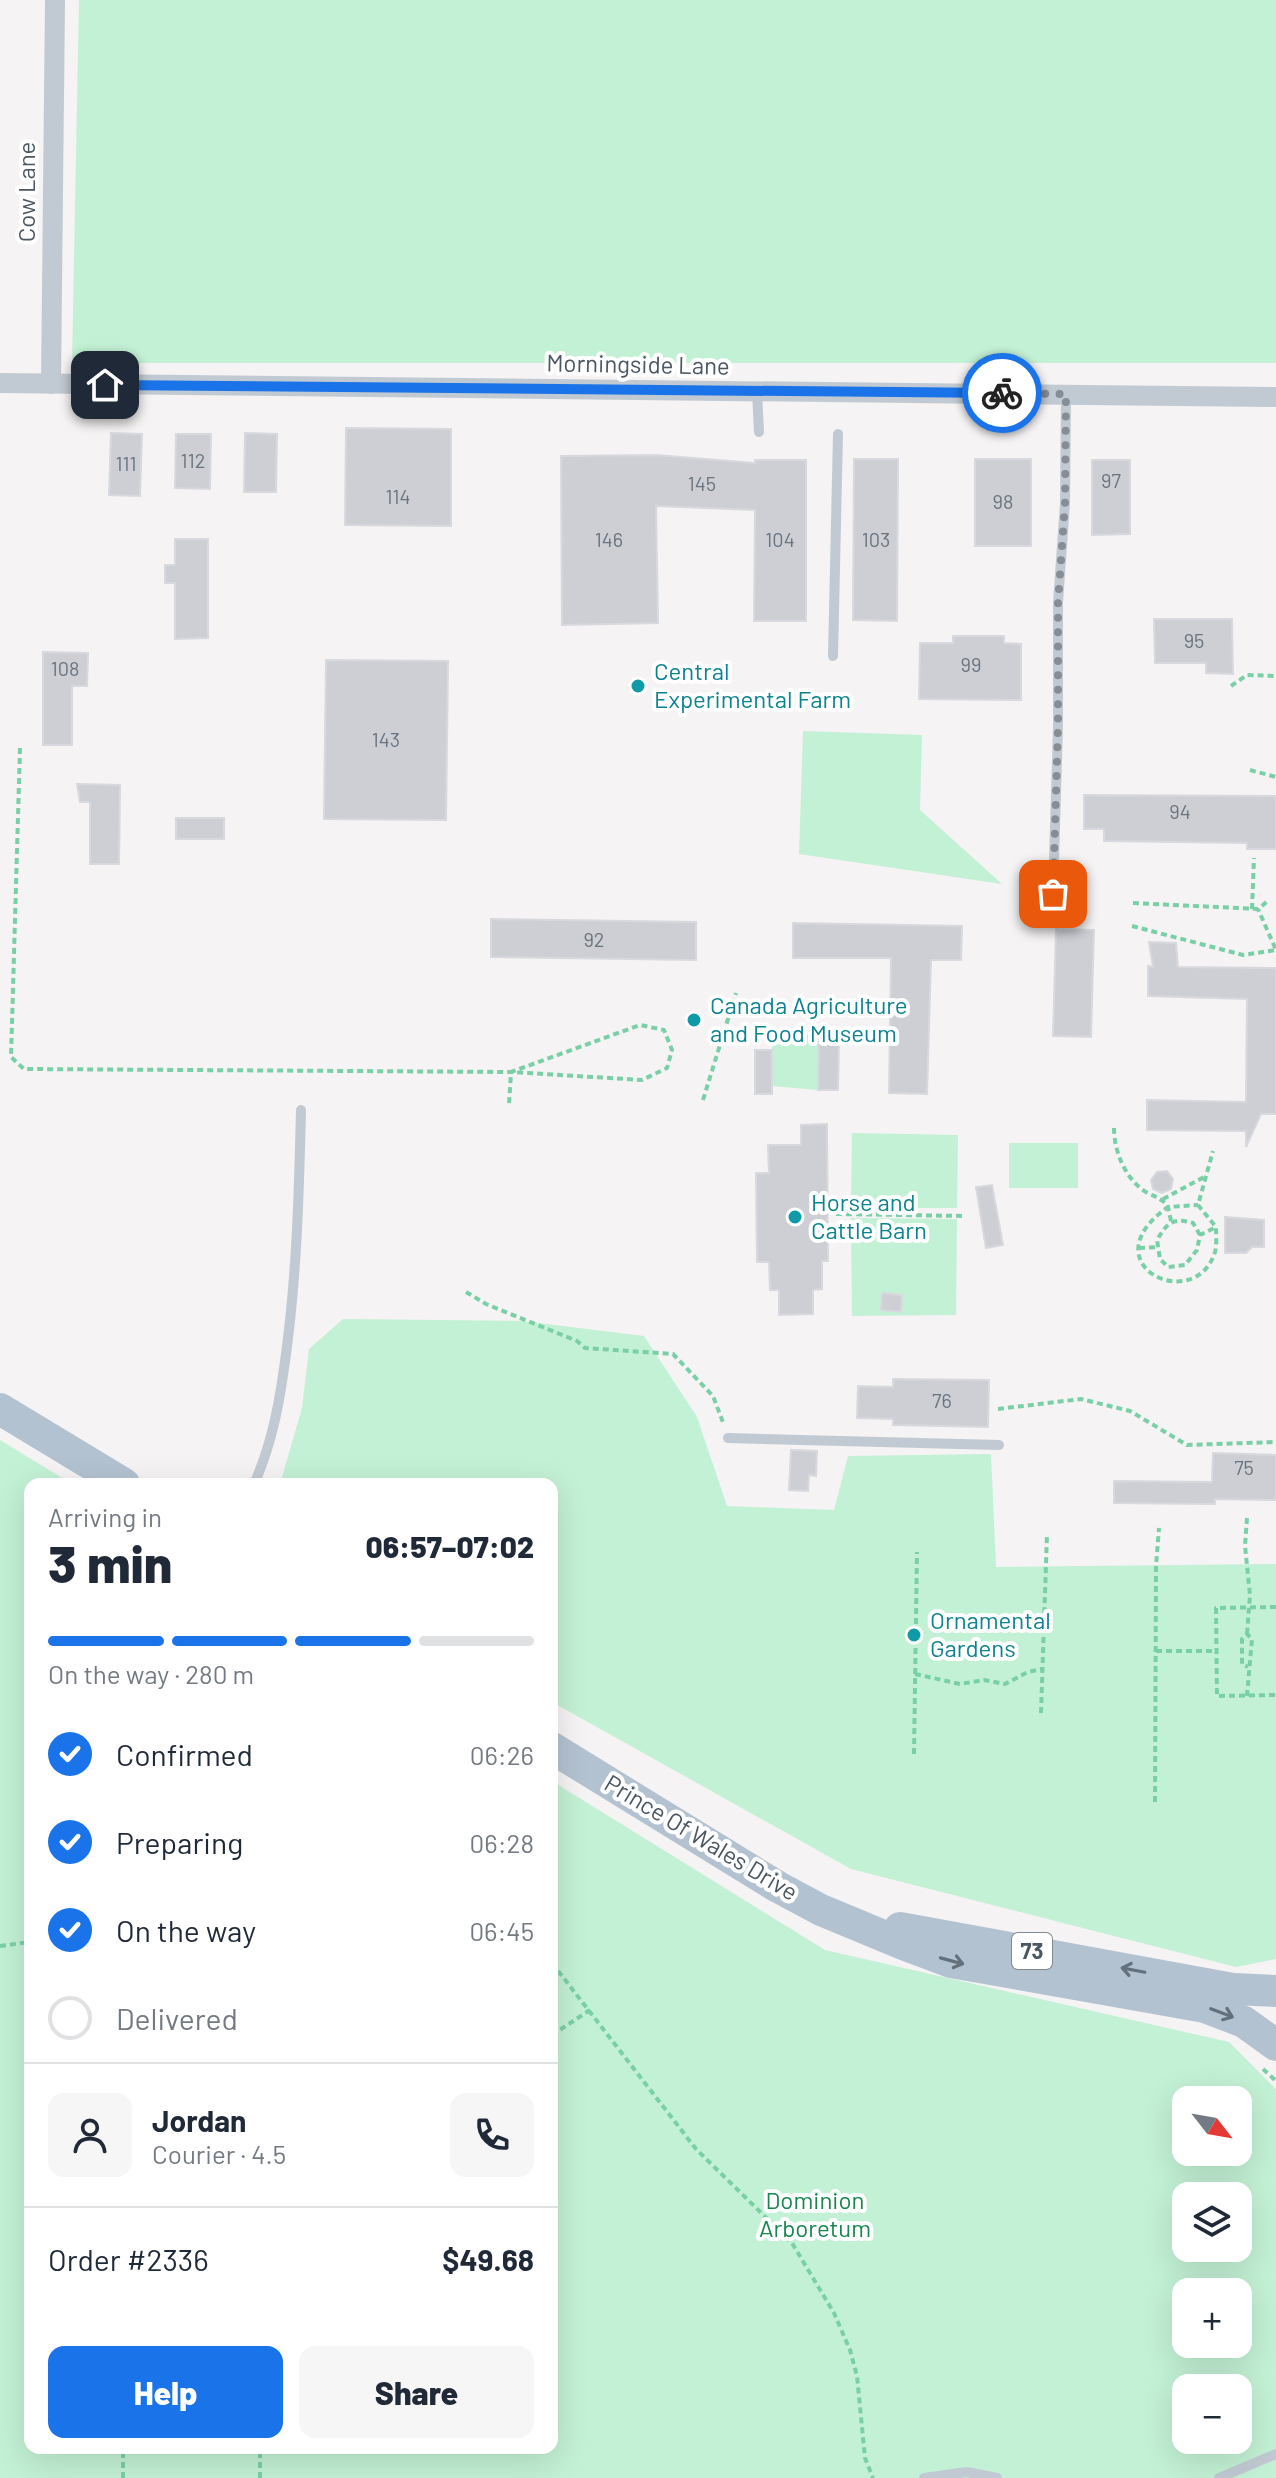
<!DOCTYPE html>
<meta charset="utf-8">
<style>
body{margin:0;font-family:Barlow,sans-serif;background:#f6f6f7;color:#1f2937;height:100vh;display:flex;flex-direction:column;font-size:30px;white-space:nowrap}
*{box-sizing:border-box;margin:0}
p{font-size:26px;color:#747a83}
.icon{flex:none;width:44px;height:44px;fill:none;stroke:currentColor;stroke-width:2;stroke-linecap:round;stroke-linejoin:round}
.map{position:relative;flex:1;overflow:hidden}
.panel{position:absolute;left:24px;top:1478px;width:534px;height:976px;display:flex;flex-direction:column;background:#fff;border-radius:16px;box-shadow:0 8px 32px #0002}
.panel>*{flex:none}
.needle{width:52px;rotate:121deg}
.fabs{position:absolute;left:1172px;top:2086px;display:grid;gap:16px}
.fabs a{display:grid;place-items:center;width:80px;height:80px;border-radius:16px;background:#fff;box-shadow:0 8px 32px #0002;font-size:40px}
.pin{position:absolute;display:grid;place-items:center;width:68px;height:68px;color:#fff;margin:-34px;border-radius:16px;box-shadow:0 4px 12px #0006}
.courier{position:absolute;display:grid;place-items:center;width:80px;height:80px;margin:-40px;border:6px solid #1a73e8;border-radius:50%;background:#fff;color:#222;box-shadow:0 2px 10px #0007}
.headline em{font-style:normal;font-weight:800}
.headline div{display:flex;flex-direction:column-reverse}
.headline{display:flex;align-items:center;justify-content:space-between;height:136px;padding:0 24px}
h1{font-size:52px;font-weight:800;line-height:60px}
.bar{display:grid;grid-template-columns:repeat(4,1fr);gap:12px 8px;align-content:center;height:96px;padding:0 24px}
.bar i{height:10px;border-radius:6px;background:#e0e1e3}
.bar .selected{background:#1a73e8}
.bar p{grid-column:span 4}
.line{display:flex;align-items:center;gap:20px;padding:0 24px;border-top:2px solid #e0e1e3}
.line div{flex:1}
.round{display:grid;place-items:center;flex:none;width:84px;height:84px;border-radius:16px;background:#f6f6f7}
ol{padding:0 24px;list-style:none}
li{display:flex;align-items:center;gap:24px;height:88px}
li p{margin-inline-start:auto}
li .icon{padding:8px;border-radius:50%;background:#1a73e8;color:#fff;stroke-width:4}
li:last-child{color:#747a83}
li i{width:44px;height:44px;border:4px solid #e0e1e3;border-radius:50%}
.cta{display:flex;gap:16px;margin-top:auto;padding:16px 24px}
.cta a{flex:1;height:92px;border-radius:16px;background:#1a73e8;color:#fff;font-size:32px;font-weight:800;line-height:92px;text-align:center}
.cta a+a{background:#f6f6f7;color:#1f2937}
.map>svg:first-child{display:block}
</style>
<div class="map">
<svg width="1276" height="2478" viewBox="0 0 1276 2478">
<rect width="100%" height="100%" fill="#f5f3f3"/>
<g fill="#c3f1d5" fill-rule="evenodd">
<path d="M79,0H1276V363H72Z"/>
<path d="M803,731L922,735L920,810L1002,884L799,854Z"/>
<path d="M772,1035H819L818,1090L772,1086Z"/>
<path d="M852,1133L958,1135L957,1208H851Z"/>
<rect x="1009" y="1143" width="69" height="45"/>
<path d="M851,1218L957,1219L956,1315L852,1316Z"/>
<path d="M343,1319L522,1321L644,1336L697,1417L727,1506L834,1510L848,1456L991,1454L996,1567L1276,1564V1959L1236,1967L851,1869L552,1702V1484H280L302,1408L309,1349Z"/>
<path d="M0,1440L72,1484H30V2448H552V1781L825,1950L1229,2042L1276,2089V2478H0ZM1186,2100H1238V2152H1186ZM1186,2196H1238V2248H1186ZM1186,2292H1238V2344H1186ZM1186,2388H1238V2440H1186Z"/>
</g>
<g fill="#cdcfd5" stroke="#d7d9de" stroke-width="2">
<path d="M346,428L451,429V526L345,525Z"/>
<path d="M111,433L142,434L140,496L109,495Z"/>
<path d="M245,433L277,434L276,492H244Z"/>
<path d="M176,434H211L210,489L175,488Z"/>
<path d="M656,455L755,463V460H806V621H754L755,510L656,506L658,623L562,625L561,456Z"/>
<path d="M854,459H898L897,621L853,620Z"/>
<rect x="975" y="459" width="56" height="87"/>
<path d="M1092,460H1130V534L1092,535Z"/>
<path d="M175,539H208V638L175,639V583H165V565H175Z"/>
<path d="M1154,619H1232L1233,674L1206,673V663H1155Z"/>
<path d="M953,636H1004V643L1021,644V700L919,699L920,643H953Z"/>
<path d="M43,652L88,653L87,686H72V745H43Z"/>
<path d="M326,660L448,661L446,820L324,819Z"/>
<path d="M77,784L120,785L119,864H90V802H80Z"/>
<path d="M1084,795L1276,796V849H1247V843L1104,841V829H1084Z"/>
<rect x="176" y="818" width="48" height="21"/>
<path d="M491,919L696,922V960L491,957Z"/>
<path d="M793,923L962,926L961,960H931L927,1094L889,1093L891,958H793Z"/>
<path d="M1056,929L1094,930L1091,1037L1053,1036Z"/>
<path d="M1149,942L1176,943L1178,967L1276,968V1114H1261L1246,1147V1131L1147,1130V1100L1246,1102L1247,999L1148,996V966L1153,967Z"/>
<path d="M819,1035H839L838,1090H818Z"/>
<rect x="755" y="1050" width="17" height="44"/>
<path d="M827,1124L828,1261H822V1289L813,1290V1314L779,1315V1290H770L769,1262H757L756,1173H769L768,1145H801V1125Z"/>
<path d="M1167,1171L1173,1179L1171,1189L1162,1193L1153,1189L1151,1180L1157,1172Z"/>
<path d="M992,1185L1003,1245L986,1248L976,1187Z"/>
<path d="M1225,1217L1264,1220V1247H1252L1246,1253H1225Z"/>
<path d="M882,1293L902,1295L901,1312L881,1310Z"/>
<path d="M893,1379L989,1380L988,1427L893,1425V1419L857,1418L858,1386L893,1387Z"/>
<path d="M791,1450L817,1451L816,1476L809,1475L808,1491L789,1490Z"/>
<path d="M1213,1453L1276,1455V1500L1215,1499V1504L1114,1503V1481L1212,1482Z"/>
</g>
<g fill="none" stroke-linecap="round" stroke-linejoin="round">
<g stroke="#7ad0a6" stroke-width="4" stroke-dasharray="6 4" stroke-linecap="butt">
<path d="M1231,686L1247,675L1276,676"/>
<path d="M20,748L11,1057L24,1069L511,1072L642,1080L667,1068L672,1050L664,1030L640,1025L511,1072L509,1105"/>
<path d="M1250,770L1276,777"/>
<path d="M1133,903L1258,909L1269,900"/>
<path d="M1252,909L1254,858"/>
<path d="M1132,926L1243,955L1276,950L1258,909"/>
<path d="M703,1100L736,993"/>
<path d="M1114,1128C1114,1151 1125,1179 1146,1192C1155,1197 1162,1198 1168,1207C1087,1264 1195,1316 1215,1252C1217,1245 1216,1234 1216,1227L1198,1205L1213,1151"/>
<path d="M1163,1199L1206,1176"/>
<path d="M836,1214L966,1216"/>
<path d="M1171,1221L1168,1207L1198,1205"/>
<path d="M1200,1235L1193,1223C1173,1217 1167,1223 1157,1240L1160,1259L1168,1267L1185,1265L1197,1250L1200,1235L1216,1227"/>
<path d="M1139,1248L1158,1247"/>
<path d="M466,1292L486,1304L577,1341L585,1348L673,1354L713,1396L724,1425"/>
<path d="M998,1409L1081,1399L1130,1411L1187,1445L1276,1442"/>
<path d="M1247,1518L1245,1546L1250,1595L1247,1634"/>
<path d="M1276,1607L1216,1608L1217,1696L1276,1695"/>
<path d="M1156,1651H1217"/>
<path d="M915,1674L960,1684L984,1680L1005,1684L1028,1672L1042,1669"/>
<path d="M1247,1696L1252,1639L1247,1634L1242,1639V1664L1248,1667"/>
<path d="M1041,1713L1047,1534"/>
<path d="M914,1754L917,1552"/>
<path d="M1155,1802L1156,1566L1159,1528"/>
<path d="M0,1946L30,1942"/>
<path d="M552,1963L696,2149L792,2243L834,2313L850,2350L857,2376L865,2458L873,2478"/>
<path d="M552,2035L590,2010"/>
<path d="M1263,2069L1276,2081"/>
<path d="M123,2478V2448"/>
<path d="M260,2478V2448"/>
</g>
<g stroke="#c1cad2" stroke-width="10">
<path d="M757,392L759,432"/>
<path d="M833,656L838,434"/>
<path d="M1053,894L1058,726V603L1065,503L1066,394"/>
<path d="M728,1438L999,1445"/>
<path d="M254,1484C273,1442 280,1399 286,1354C297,1272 299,1192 301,1110"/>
<path d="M924,2478L967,2472L997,2478"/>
<path d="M1219,2478L1276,2454"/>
</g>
<g stroke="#c1cad2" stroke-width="20">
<path d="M0,383L1276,397"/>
<path d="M51,384L55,0"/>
</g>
<g stroke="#b3c2d1" stroke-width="32">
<path d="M0,1409L124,1484"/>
<path d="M552,1748L778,1887L821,1910L903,1944L951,1962L1205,2007L1244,2022L1276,2045"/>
<path d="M900,1928L1233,1989L1276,1991"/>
</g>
</g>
<defs><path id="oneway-shaft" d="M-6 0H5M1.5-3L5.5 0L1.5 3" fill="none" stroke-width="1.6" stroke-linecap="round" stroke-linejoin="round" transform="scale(2)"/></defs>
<g stroke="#64717d">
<use href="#oneway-shaft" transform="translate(952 1961) rotate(15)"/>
<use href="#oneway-shaft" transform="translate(1133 1970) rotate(-169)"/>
<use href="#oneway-shaft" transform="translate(1222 2013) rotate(21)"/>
</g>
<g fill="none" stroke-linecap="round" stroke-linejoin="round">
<path stroke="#868d94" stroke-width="8" stroke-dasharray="0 14.4" d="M1002,393L1066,394L1065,503L1058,603V726L1053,894"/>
<path stroke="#1a73e8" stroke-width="10" d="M105,385L1002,393"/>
</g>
<g fill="#0f9aa8" stroke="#fff" stroke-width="3">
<circle cx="638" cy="686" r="8"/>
<circle cx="694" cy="1020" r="8"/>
<circle cx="795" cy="1217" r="8"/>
<circle cx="914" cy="1635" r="8"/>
</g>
<g text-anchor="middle" stroke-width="8" stroke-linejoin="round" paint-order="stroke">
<g font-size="20" fill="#6b747e">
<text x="193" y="468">112</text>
<text x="126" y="471">111</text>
<text x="1111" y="488">97</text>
<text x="702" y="491">145</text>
<text x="398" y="504">114</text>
<text x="1003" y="509">98</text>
<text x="609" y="547">146</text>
<text x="780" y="547">104</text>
<text x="876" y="547">103</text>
<text x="1194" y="648">95</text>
<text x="971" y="672">99</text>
<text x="65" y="676">108</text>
<text x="386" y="747">143</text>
<text x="1180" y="819">94</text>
<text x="594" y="947">92</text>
<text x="942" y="1408">76</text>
<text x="1244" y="1475">75</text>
</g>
<rect fill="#fff" stroke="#808990" stroke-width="2" x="1012" y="1933" width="40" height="36" rx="6"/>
<g font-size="22" font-weight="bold" fill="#4a5661">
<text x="1032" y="1959">73</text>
</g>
<g font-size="24" fill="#4a5661" stroke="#fff">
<text transform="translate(27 192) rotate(-90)" y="8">Cow Lane</text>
<text transform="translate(638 365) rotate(1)" y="8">Morningside Lane</text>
<text transform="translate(701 1838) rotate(31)" y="8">Prince Of Wales Drive</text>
</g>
<g font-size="24" fill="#0d838f" stroke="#fff" text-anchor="start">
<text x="654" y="680">Central<tspan x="654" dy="28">Experimental Farm</tspan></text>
<text x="710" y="1014">Canada Agriculture<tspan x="710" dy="28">and Food Museum</tspan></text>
<text x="811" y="1211">Horse and<tspan x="811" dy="28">Cattle Barn</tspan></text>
<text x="930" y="1629">Ornamental<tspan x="930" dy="28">Gardens</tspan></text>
</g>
<g font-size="24" fill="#17864f" stroke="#fff">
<text x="815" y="2209">Dominion<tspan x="815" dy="28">Arboretum</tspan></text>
</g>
</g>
</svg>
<div class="fabs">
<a><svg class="needle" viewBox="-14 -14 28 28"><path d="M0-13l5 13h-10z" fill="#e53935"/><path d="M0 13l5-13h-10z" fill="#747a83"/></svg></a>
<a><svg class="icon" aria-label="layers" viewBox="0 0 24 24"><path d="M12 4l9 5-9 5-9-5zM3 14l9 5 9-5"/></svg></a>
<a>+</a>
<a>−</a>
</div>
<div class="pin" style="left:1053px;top:894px;background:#ea580c"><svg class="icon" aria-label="bag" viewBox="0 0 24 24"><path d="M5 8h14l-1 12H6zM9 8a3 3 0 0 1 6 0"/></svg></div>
<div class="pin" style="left:105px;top:385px;background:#1f2937"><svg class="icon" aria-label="home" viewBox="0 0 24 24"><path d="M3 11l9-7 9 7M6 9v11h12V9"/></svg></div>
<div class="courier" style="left:1002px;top:393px"><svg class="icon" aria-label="bike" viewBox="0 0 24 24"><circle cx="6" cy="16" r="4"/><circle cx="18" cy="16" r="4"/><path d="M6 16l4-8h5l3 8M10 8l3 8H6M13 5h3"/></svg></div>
<section class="panel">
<div class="headline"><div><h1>3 min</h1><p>Arriving in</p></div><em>06:57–07:02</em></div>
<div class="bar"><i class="selected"></i><i class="selected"></i><i class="selected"></i><i></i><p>On the way · 280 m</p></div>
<ol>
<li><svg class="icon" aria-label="check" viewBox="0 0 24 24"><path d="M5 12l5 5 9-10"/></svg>Confirmed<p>06:26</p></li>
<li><svg class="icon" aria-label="check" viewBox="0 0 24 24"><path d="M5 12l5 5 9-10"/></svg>Preparing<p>06:28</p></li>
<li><svg class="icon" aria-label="check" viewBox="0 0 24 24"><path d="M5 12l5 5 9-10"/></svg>On the way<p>06:45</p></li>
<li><i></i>Delivered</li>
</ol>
<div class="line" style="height:144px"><a class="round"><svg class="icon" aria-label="person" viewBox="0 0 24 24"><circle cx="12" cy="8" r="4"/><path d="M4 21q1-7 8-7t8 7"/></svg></a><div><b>Jordan</b><p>Courier · 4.5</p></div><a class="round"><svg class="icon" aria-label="phone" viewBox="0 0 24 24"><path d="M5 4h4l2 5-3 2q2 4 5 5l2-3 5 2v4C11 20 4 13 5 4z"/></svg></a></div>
<div class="line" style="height:104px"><div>Order #2336</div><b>$49.68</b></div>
<div class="cta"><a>Help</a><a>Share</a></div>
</section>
</div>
